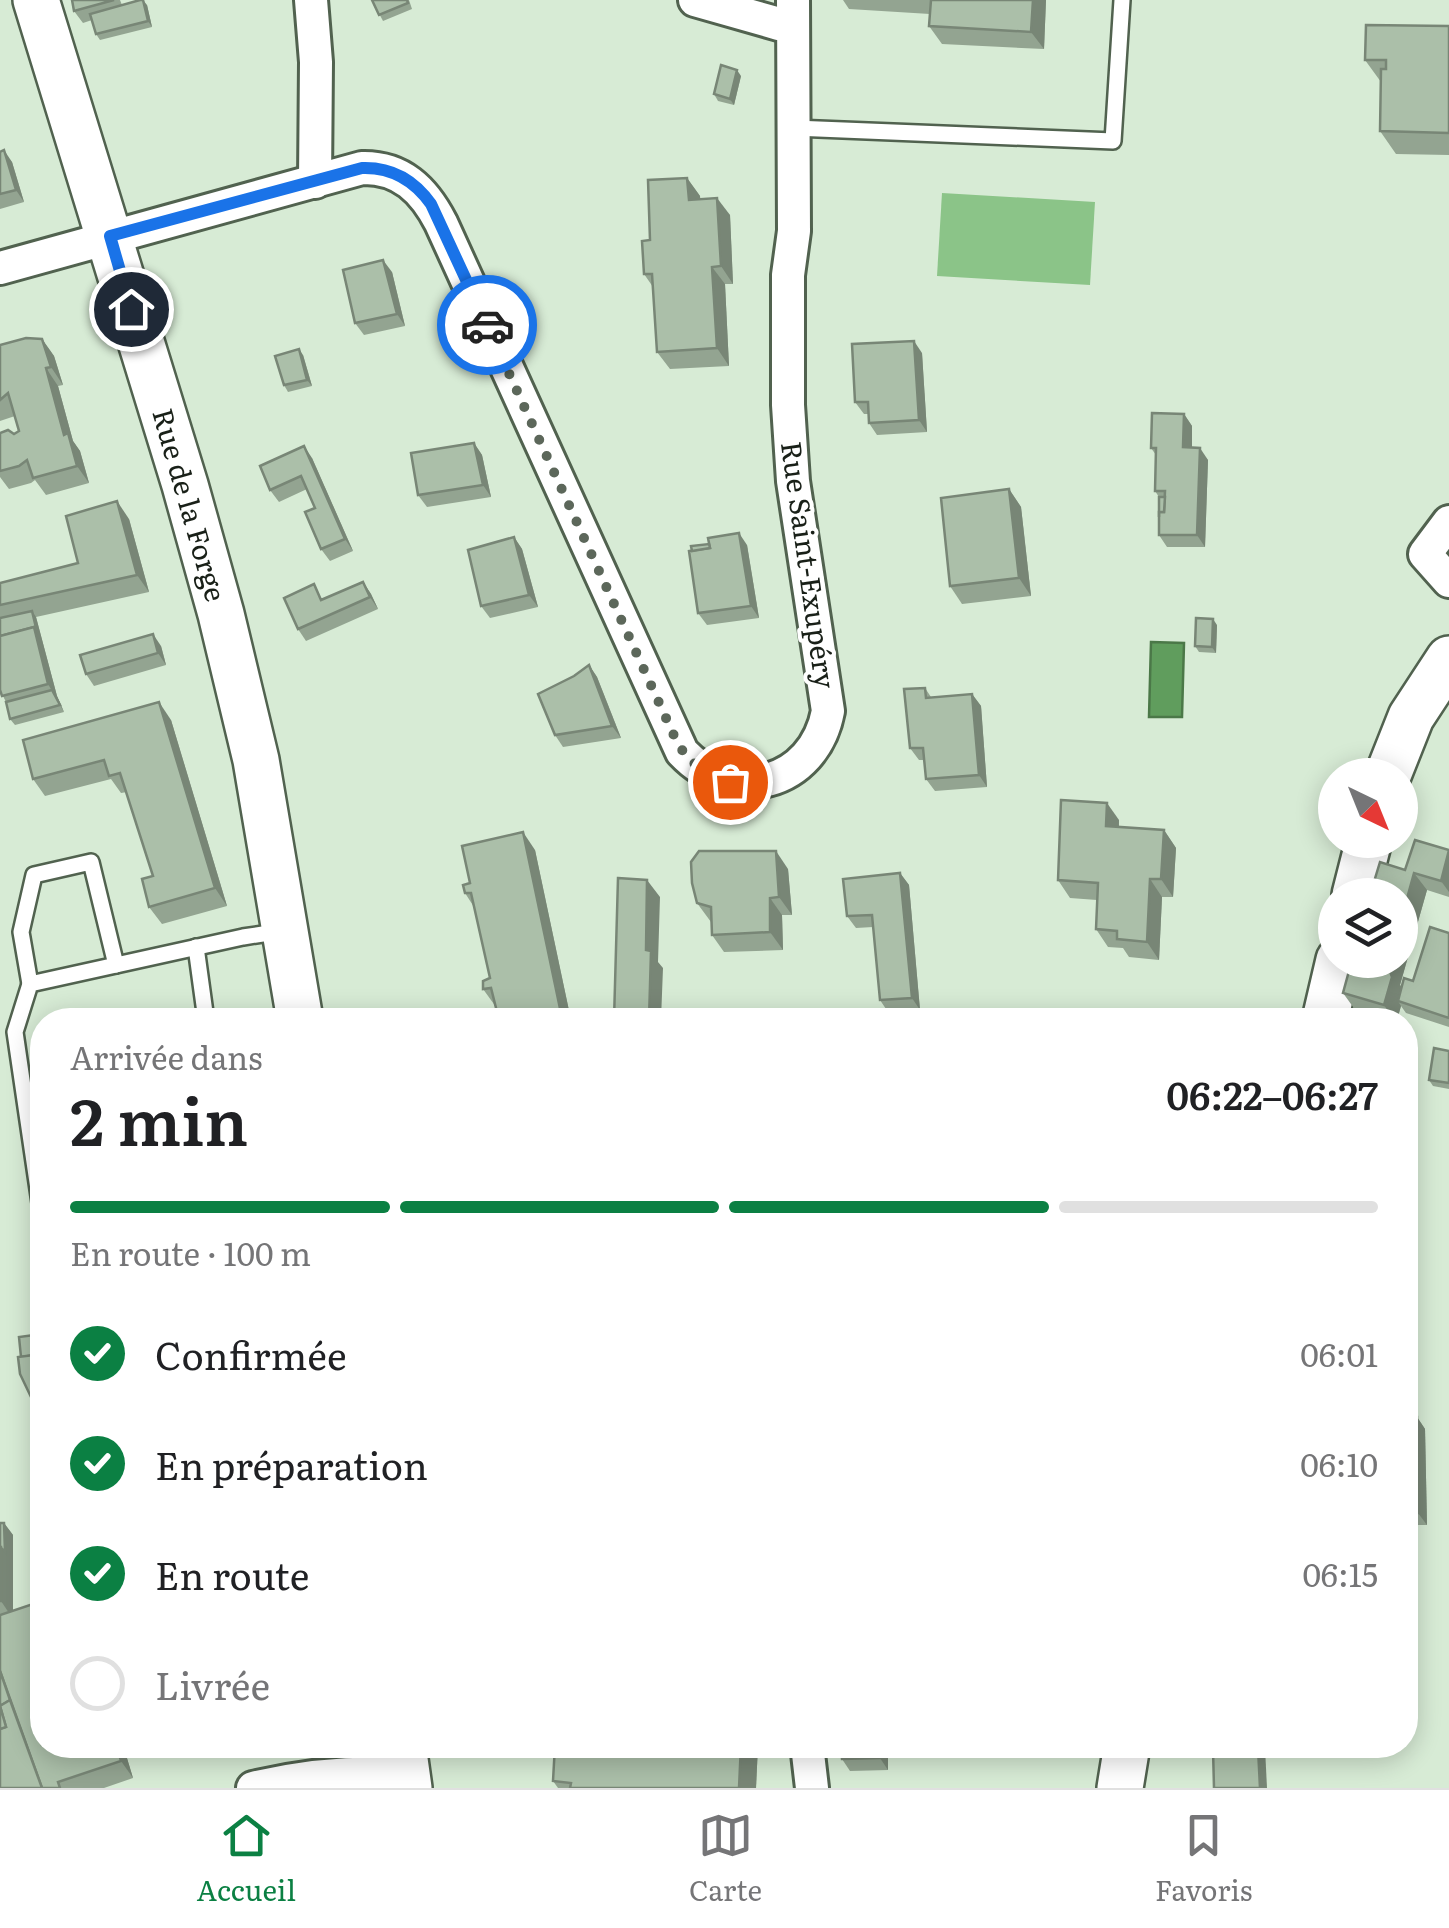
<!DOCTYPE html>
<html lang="fr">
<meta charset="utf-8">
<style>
body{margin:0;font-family:Literata,serif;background:#f2f2f2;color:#202124;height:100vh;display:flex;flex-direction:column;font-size:38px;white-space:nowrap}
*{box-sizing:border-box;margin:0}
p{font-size:32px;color:#757577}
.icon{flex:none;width:55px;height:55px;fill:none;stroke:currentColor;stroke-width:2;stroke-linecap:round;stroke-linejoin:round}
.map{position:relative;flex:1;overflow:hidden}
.drawer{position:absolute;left:30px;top:1008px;width:1388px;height:750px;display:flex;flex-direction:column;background:#fff;border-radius:40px;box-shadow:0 5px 25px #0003}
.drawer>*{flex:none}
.needle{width:65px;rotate:137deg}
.fabs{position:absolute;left:1318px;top:758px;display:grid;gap:20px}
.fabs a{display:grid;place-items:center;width:100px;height:100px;border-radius:50%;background:#fff;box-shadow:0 5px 25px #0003;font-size:50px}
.pin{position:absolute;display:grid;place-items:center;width:85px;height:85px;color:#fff;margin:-42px;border:5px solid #fff;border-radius:50%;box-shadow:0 2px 10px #0007}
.courier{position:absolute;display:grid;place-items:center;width:100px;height:100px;margin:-50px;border:8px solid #1a73e8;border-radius:50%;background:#fff;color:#222;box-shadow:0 2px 12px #0007}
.headline em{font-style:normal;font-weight:600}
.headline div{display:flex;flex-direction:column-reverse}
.headline{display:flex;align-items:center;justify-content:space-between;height:170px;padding:0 40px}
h1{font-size:65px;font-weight:600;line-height:75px}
.bar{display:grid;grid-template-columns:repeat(4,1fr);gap:15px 10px;align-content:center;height:120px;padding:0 40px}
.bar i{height:12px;border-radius:8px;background:#e0e0e0}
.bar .active{background:#0b8043}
.bar p{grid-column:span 4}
ol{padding:0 40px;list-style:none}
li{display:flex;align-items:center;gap:30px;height:110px}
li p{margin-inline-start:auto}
li .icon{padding:10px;border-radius:50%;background:#0b8043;color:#fff;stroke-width:4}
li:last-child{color:#757577}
li i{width:55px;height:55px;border:5px solid #e0e0e0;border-radius:50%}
.menu{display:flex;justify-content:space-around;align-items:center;height:140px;border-top:2px solid #e0e0e0;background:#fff;font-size:28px;color:#757577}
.menu a{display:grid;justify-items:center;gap:5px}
.menu .active{color:#0b8043}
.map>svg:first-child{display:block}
</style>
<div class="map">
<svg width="1449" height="1788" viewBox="0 0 1449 1788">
<rect width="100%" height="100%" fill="#d7ebd5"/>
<path fill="#8bc488" d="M942,193L1095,202L1090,285L937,276Z"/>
<path fill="#609d5d" stroke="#4b7848" stroke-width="2.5" d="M1151,642L1184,643L1182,717H1149Z"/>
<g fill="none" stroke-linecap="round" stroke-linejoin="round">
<g stroke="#51624f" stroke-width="20">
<g id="service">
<path d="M794,128L1113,141L1122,0"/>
<path d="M196,947L206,1020"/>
<path d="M30,984L21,932L34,875L91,862L116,965"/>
<path d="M42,1202L40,1203L15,1032L30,984L243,937L282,931"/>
</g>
</g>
<g stroke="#51624f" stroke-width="38">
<g id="minor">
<path d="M311,0L316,62L315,182"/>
<path d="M695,0L779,24L793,23"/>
<path d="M0,268L362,168C401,167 424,190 441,223L682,752C733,806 814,785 828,711L793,481L788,405V275L794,231L793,0"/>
<path d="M1449,522L1425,554L1449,581"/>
<path d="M807,1745L812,1788"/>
<path d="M253,1788C306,1775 353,1771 407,1774"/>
</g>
</g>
<g stroke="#51624f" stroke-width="50">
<g id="secondary">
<path d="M36,0L185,485L221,614L256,760L300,1020"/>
<path d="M1388,775L1411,717L1449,659"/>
<path d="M1355,895L1369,840"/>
<path d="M1325,1020L1339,960"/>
<path d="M403,1745L409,1788"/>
<path d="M1120,1788L1127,1745"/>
</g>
</g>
<use href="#service" stroke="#fff" stroke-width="15"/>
<use href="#minor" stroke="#fff" stroke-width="32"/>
<use href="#secondary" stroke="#fff" stroke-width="45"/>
</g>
<g fill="#93a491">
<path d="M72,0H120L122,5H147L152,27L100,40L96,34L92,20L83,23L74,11Z"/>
<path d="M372,0H409L412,9L383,21Z"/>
<path d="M843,0H1046L1044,49L942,44L929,26L930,14L849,9Z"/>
<path d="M1449,26V155L1396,154L1380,131L1381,82L1365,60Z"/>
<path d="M741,76L734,105L718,101L714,94Z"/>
<path d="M0,152L12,162L24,202L0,209Z"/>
<path d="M687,178L700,196V199L730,215L733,284H725L729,366L670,369L657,352L653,287L644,274L650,240Z"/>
<path d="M392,272L405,326L364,335L355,323Z"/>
<path d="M42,339L54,356L63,385L58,386L73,441L80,451L89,483L46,495L35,480L31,483L9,489L0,477V433L14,434L19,431L15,416L0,421V366Z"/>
<path d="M922,353L927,432L877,435L869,423L868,414H864L855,402Z"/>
<path d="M303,355L312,386L288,392L284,385Z"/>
<path d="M1184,414L1192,426V447L1208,460L1205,547H1167L1159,535V497L1155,491L1156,455L1151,448Z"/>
<path d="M474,443L482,455L491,497L427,507L418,495Z"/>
<path d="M312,458L353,551L330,561L321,549L315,508L307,489L279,502L270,490Z"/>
<path d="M1009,489L1021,507L1031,596L962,604L950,586Z"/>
<path d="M129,519L149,592L36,617L57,696L64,712L15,725L10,719L6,702L0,690V583L78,563Z"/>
<path d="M514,537L522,549L538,607L490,618L481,606Z"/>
<path d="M747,545L759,618L707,625L698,613Z"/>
<path d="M363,582L371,594L378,609L306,641L298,629L324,599Z"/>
<path d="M1217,625L1216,653L1199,652L1195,646Z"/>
<path d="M161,646L166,665L94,686L86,674Z"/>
<path d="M589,665L597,677L621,738L563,747L555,735L574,676Z"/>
<path d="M925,688L931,697L972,694L981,706L987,787L935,791L926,779L924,760H919L910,748Z"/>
<path d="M171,720L227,906L162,924L149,907L153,876L127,792L121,793L111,779L45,796L33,779Z"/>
<path d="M1119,820V827L1164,830L1176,848L1173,897H1162L1159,960L1129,957L1123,948L1108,947L1096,929L1097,900L1070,898L1058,880Z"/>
<path d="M535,850L571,1020H499L496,1007L483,989L490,978L474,907L465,893L470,883Z"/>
<path d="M1449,850V897L1427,890L1400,985L1402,987L1413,981L1449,933V1027L1406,1013L1401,1006L1397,1020H1387L1356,1011L1343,993L1405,870Z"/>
<path d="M788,869L792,915H782L783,950L724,952L712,935L711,922L697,903Z"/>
<path d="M900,873L909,885L920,1010L888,1012L880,1000L873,927L856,928L847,916Z"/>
<path d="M1449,1051V1089L1433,1086L1429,1080Z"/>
<path d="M1405,1417H1417L1425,1429L1427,1525H1405Z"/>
<path d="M0,1523H4L13,1535V1611L42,1745H123L133,1778L104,1788H0Z"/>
<path d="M178,1745H226L227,1746L186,1756Z"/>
<path d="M555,1745H758L756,1788H558L553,1781Z"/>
<path d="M841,1745H888V1770L850,1771L842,1759Z"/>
<path d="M1037,1745H1083V1752L1040,1749Z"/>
<path d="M1264,1745H1299V1746L1265,1748Z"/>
</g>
<g fill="#788676">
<path d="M143,0L147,5L152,27L148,21Z"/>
<path d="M1033,0H1046L1044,49L1031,32Z"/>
<path d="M737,70L741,76L734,105L730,99Z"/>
<path d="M4,150L12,162L24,202L16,190Z"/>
<path d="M687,178L700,196L702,217L689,200Z"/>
<path d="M717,198L730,215L733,284L721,266Z"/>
<path d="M383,260L392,272L405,326L397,314Z"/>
<path d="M712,267L725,284L729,366L717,348Z"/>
<path d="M42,339L54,356L63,385L51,367Z"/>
<path d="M914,341L922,353L927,432L919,420Z"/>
<path d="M299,349L303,355L312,386L307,380Z"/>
<path d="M46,368L58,386L73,441L80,451L89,483L77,466L64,435Z"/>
<path d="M1184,414L1192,426V459L1183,447Z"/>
<path d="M474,443L482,455L491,497L483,485Z"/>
<path d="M304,446L312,458L353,551L345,539Z"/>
<path d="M1200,448L1208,460L1205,547L1197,535Z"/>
<path d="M1009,489L1021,507L1031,596L1019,578Z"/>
<path d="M117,501L129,519L149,592L137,575Z"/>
<path d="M739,533L747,545L759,618L751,606Z"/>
<path d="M514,537L522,549L538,607L529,595Z"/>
<path d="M363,582L371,594L378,609L370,597Z"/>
<path d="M32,611L36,617L57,696L64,712L48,684L34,627Z"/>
<path d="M1213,619L1217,625L1216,653L1212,647Z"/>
<path d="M153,634L161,646L166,665L158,653Z"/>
<path d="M589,665L597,677L621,738L612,726Z"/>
<path d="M972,694L981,706L987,787L979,775Z"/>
<path d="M159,702L171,720L227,906L215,888Z"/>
<path d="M1107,803L1119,820L1118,844L1106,826Z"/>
<path d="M1164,830L1176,848L1173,897L1161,879Z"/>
<path d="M523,832L535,850L571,1020H564L562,1018Z"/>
<path d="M1449,850V892L1441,881Z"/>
<path d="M776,851L788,869L792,915L779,897Z"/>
<path d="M900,873L909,885L920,1010L912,998Z"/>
<path d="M1414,873L1427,890L1400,985L1402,989L1398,1001L1401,1006L1397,1020H1394L1384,1005L1387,970L1390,960H1400V924Z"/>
<path d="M1150,879L1162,897L1159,960L1147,942Z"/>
<path d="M647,880L660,897L658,962L663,968L661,1020H649L646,950Z"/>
<path d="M770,898L782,915L783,950L770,932Z"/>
<path d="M1417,1417L1425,1429L1427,1525L1418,1513Z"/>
<path d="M4,1523L13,1535V1619L1,1601V1547Z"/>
<path d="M116,1745H123L133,1778L121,1761Z"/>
<path d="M741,1745H758L756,1788H739Z"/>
<path d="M880,1745H888V1770L880,1758Z"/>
<path d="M1261,1745L1265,1748L1267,1788H1260L1258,1748Z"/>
</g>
<g fill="#abbfa9" stroke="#788676" stroke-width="2.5">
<path d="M72,0H114L74,11Z"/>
<path d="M140,0H143L148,21L96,34L90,14Z"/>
<path d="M372,0H407L408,3L379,15Z"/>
<path d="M931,0H1033L1031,32L929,26Z"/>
<path d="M1366,25L1449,26V133L1380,131L1381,69H1386V60H1365Z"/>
<path d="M721,65L737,70L730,99L714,94Z"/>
<path d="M4,150L16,190L0,194V152Z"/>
<path d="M687,178L689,200L717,198L721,266L712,267L717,348L657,352L652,274H644L642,241L650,240L648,180Z"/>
<path d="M383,260L397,314L355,323L343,270Z"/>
<path d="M26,338L42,339L51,367L46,368L64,435L68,433L77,466L33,478L27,460L19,466L0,471V433L8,430L14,434L19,431L8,393L0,400V345Z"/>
<path d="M914,341L919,420L869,423L868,402H855L852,344Z"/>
<path d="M299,349L307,380L284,385L275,356Z"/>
<path d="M1152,413L1184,414L1183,447L1200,448L1197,535H1159V512H1164L1165,491H1155L1156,448H1151Z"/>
<path d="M474,443L483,485L418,495L411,453Z"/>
<path d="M304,446L345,539L321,549L305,512L315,508L301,476L270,490L260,466Z"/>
<path d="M1009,489L1019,578L950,586L941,498Z"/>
<path d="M1159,497H1165L1164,512H1159V517Z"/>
<path d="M117,501L137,575L0,605V583L78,563L66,516Z"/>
<path d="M739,533L751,606L698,613L689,551L710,548L708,538Z"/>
<path d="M514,537L529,595L481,606L468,550Z"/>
<path d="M709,544L710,548L692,551L691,546Z"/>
<path d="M363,582L370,597L298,629L284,598L314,584L321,600Z"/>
<path d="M32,611L37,632L34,627L0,636V618Z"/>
<path d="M1196,618L1213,619L1212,647L1195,646Z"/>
<path d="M34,627L48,684L2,696L0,690V636Z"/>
<path d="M153,634L158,653L86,674L80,655Z"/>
<path d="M589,665L612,726L555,735L538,694L574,676Z"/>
<path d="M925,688L926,698L972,694L979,775L926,779L923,748H910L904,689Z"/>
<path d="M52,690L60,705L10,719L6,702Z"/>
<path d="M159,702L215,888L149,907L142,879L153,876L120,773L109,776L104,760L33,779L23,740Z"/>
<path d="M1061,800L1107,803L1106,826L1164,830L1161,879H1150L1147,942L1117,939V931L1096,929L1098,883L1058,880Z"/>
<path d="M523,832L562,1018L553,1020H499L491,988L483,989V981L490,978L471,893H465L463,885L470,883L462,846Z"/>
<path d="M1415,840L1449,850L1441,881L1414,873L1400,924V895H1370L1380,862L1405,870Z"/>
<path d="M699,851H776L779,897L770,898V932L712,935L711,907L697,903L692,883L691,862Z"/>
<path d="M900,873L912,998L880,1000L872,915L847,916L843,879Z"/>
<path d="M618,878L647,880L646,950L651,951L649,1020H614Z"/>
<path d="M1430,927L1449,933V1018L1398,1001L1404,978L1413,981Z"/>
<path d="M1352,960H1390L1387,970L1390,971L1392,977L1384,1005L1343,993Z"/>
<path d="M1434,1048L1449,1051V1083L1429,1080Z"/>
<path d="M42,1334V1354L21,1357L19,1337Z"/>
<path d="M42,1354V1420L20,1374L18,1357Z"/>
<path d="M1405,1417H1417L1418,1513H1405Z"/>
<path d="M0,1523H4L5,1552L0,1547Z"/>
<rect x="0" y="1547" width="1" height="54"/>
<path d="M42,1601V1745H116L121,1761L58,1782L60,1788H42L0,1671V1615Z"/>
<path d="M0,1671L10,1700L0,1706Z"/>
<path d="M10,1700L42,1788H0V1729L6,1727L0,1706Z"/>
<path d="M0,1706L6,1727L0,1729Z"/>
<path d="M555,1745H741L739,1788H570L571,1783L553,1781Z"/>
<path d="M841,1745H880V1758L842,1759Z"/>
<path d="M1250,1745H1261L1262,1754L1258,1748H1250Z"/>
<path d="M1258,1748L1260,1788H1214L1213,1749Z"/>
</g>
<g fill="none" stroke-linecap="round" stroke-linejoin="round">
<path stroke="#5c675a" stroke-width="10" stroke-dasharray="0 18" d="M487,325L676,740C688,763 706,774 730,782"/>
<path stroke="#1a73e8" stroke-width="12" d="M131,309L110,236L362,168C391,167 414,180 431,204L487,325"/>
</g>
<g text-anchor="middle" stroke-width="8" stroke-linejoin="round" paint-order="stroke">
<g font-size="28" fill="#192018" stroke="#fff">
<text transform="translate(189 505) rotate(74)" y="10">Rue de la Forge</text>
<text transform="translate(808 565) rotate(82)" y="10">Rue Saint-Exupéry</text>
</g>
</g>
</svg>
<div class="fabs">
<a><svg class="needle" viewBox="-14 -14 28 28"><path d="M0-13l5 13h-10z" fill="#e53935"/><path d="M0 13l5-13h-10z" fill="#757577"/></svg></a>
<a><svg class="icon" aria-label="layers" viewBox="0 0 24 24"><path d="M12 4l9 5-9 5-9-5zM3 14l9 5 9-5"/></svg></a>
</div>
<div class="pin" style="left:730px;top:782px;background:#ea580c"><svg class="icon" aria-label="bag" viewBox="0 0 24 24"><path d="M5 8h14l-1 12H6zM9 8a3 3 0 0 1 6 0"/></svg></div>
<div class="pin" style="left:131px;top:309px;background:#1f2937"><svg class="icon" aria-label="home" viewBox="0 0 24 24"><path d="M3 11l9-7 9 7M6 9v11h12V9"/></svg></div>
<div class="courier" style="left:487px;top:325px"><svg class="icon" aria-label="car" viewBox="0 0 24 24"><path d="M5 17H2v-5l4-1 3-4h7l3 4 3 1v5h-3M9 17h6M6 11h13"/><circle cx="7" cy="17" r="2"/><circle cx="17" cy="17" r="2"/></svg></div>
<section class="drawer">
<div class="headline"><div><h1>2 min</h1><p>Arrivée dans</p></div><em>06:22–06:27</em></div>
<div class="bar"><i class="active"></i><i class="active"></i><i class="active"></i><i></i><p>En route · 100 m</p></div>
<ol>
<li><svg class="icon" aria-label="check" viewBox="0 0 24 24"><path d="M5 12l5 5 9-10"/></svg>Confirmée<p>06:01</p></li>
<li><svg class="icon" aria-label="check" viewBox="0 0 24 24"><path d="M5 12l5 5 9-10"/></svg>En préparation<p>06:10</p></li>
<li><svg class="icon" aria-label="check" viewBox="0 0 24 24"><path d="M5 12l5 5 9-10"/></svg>En route<p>06:15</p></li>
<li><i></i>Livrée</li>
</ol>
</section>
</div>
<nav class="menu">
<a class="active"><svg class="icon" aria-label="home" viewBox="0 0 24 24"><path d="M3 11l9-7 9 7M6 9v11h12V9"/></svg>Accueil</a>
<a><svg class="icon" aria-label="map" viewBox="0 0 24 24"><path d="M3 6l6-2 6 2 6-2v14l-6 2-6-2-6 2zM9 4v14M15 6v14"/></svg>Carte</a>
<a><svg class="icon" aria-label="saved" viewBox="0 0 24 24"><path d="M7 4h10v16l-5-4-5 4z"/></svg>Favoris</a>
</nav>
